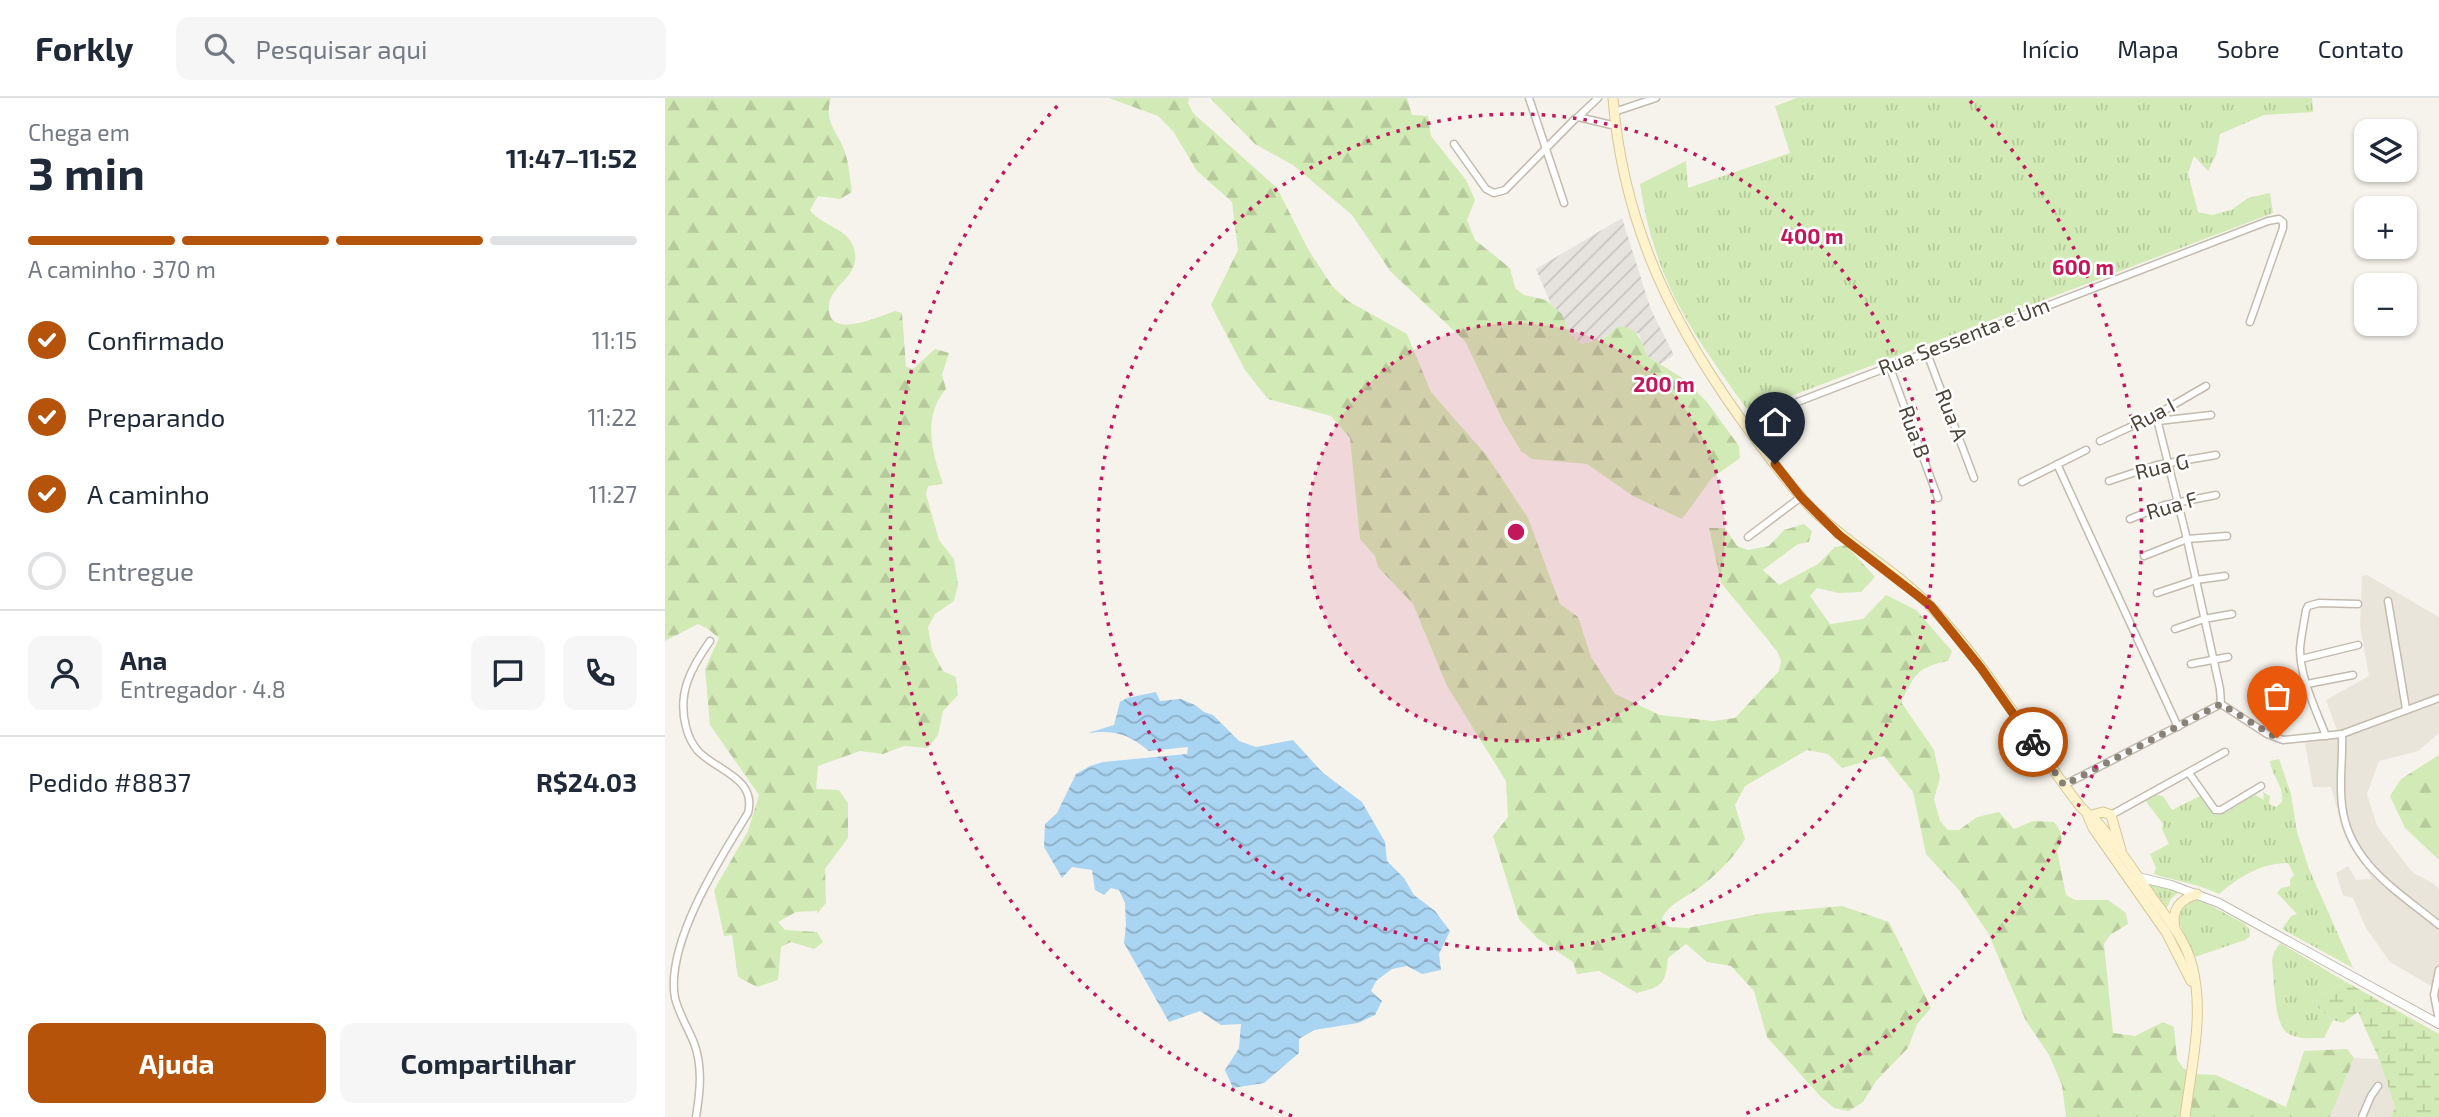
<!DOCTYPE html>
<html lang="pt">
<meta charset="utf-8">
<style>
body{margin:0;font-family:"Exo 2",sans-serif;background:#f6f6f7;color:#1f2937;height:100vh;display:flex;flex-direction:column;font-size:26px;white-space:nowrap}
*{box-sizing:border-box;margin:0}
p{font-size:23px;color:#747a83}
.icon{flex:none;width:38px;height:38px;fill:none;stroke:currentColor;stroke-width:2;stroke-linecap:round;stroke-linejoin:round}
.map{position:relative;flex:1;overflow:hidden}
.panel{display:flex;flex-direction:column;background:#fff;width:665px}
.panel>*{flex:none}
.fabs{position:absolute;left:1689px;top:21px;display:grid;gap:14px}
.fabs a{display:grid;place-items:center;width:63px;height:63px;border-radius:14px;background:#fff;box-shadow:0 2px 5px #0004;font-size:35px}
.pin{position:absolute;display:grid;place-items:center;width:60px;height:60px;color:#fff;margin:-72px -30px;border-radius:50% 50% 50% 0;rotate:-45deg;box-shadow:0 0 7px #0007}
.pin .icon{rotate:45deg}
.courier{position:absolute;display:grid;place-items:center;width:70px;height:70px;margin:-35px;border:5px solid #b45309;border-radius:50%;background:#fff;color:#222;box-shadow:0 2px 9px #0007}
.head em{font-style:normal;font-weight:700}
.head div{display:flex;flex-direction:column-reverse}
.head{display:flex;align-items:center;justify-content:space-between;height:119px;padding:0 28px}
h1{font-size:46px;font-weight:700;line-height:52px}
.bar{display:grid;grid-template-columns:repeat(4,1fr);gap:10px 7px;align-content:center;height:84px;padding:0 28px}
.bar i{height:9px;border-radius:5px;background:#e0e1e3}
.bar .selected{background:#b45309}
.bar p{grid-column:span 4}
.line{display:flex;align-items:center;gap:18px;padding:0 28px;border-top:2px solid #e0e1e3}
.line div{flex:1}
.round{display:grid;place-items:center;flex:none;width:74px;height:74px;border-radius:14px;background:#f6f6f7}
ol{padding:0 28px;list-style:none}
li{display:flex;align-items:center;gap:21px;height:77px}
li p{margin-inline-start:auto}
li .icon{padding:7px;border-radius:50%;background:#b45309;color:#fff;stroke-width:4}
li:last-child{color:#747a83}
li i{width:38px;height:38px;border:4px solid #e0e1e3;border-radius:50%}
.button{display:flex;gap:14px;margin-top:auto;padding:14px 28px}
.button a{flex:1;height:80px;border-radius:14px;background:#b45309;color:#fff;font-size:28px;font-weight:700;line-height:80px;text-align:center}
.button a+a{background:#f6f6f7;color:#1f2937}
header{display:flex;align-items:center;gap:42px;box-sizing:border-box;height:98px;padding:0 35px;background:#fff;border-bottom:2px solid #e0e1e3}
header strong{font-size:33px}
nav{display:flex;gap:38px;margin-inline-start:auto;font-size:24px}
.search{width:490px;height:63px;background:#f6f6f7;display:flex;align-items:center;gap:18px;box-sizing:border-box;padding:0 24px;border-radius:14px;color:#747a83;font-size:26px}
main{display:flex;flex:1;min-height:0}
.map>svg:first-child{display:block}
</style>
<header>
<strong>Forkly</strong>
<div class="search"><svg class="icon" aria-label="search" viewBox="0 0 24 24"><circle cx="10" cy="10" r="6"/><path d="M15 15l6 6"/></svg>Pesquisar aqui</div>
<nav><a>Início</a><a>Mapa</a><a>Sobre</a><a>Contato</a></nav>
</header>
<main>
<section class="panel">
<div class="head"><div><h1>3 min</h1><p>Chega em</p></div><em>11:47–11:52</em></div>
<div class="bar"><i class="selected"></i><i class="selected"></i><i class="selected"></i><i></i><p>A caminho · 370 m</p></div>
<ol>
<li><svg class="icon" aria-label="check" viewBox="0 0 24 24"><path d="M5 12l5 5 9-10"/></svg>Confirmado<p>11:15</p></li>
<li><svg class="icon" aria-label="check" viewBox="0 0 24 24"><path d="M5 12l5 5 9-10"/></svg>Preparando<p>11:22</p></li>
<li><svg class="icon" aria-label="check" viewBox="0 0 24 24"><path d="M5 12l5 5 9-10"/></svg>A caminho<p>11:27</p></li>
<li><i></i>Entregue</li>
</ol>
<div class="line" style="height:126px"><a class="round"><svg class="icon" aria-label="person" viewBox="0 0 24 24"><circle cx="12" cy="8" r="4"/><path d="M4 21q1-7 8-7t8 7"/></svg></a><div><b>Ana</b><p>Entregador · 4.8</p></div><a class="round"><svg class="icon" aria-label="chat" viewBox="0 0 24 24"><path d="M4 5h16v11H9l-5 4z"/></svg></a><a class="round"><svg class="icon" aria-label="phone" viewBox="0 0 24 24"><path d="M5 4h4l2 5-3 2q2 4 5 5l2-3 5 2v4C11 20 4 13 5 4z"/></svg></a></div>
<div class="line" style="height:91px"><div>Pedido #8837</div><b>R$24.03</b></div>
<div class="button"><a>Ajuda</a><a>Compartilhar</a></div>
</section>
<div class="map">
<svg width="1774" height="1019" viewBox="0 0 1774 1019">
<defs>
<pattern id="industrial-furrows" width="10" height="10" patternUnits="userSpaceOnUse" patternTransform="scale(1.75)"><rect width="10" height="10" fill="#e6e2dd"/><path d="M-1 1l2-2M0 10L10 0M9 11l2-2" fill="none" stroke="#c7c3be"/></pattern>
<pattern id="grass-tufts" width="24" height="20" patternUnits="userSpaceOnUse" patternTransform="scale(1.75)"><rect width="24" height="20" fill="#d2eab5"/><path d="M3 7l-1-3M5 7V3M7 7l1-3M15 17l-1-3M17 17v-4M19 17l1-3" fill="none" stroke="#b6ca9c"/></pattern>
<pattern id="forest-firs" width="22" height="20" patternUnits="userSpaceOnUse" patternTransform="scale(1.75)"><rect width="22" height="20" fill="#d2eab5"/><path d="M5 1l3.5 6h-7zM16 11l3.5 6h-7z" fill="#b6ca9c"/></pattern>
<pattern id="wetland-marsh" width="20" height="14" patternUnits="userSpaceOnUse" patternTransform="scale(1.75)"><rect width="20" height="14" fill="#d2eab5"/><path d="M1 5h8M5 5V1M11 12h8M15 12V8" fill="none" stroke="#b6ca9c"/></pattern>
<pattern id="water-waves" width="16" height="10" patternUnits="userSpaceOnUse" patternTransform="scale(1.75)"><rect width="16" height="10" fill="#a9d4f2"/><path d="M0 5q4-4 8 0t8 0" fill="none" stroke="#8caec5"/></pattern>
</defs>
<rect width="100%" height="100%" fill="#f6f3ec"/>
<g fill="#eae5da">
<path d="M1702,477L1774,519V635L1753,653L1714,663L1702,696L1712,728L1747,774L1769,786L1774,791V906L1766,888L1725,864L1701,830L1688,800L1678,797L1671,775L1683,768L1691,782L1707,781L1676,725L1666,689H1648L1640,645L1672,632L1661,602L1704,578L1695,528L1697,478Z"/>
<path d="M1689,960L1714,961L1730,1009L1726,1019H1665Z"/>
</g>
<path fill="url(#industrial-furrows)" d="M957,120L986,212L1009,257L995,266L982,258L974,236L954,228L938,241L916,246L905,236L897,216L886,206L871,171Z"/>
<g fill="url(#grass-tufts)">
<path d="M1132,0H1647L1648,14L1599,17L1555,36L1551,57L1543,73L1529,58L1523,75L1533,114L1547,117L1566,112L1583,100L1605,95L1608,115L1084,314C1028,236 990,185 975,86L1021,63L1023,90L1125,55L1110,8Z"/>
<path d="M1614,661L1626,696L1632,734L1644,771L1688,870L1617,831L1626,818L1632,816L1612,795L1616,790L1625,788V781L1629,777L1623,765C1596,765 1574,779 1554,796C1534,786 1510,783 1489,776L1491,770L1485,756L1504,746L1497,731L1498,726L1480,702L1492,697L1498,698L1507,712L1535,698L1549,717C1565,717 1575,703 1590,697L1599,702L1598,694L1605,698L1604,706L1611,709L1617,704C1619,687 1607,679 1605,663Z"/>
<path d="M1479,783L1515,793L1506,801L1500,814Z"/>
<path d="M1533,801L1580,826L1584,831L1585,838L1580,842L1530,859L1527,855L1512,819L1513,811L1523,802Z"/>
<path d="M1615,845L1681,884L1652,899L1651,908L1668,922L1659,940C1647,940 1631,942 1621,934C1609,924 1609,879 1607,863L1609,854Z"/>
</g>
<g fill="url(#forest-firs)">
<path d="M0,0H166C158,25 173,33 180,54C184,66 185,81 187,94L175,101L153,98L145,112C157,129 187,130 190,155C193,177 172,184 165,202C164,204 164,210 164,212C165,241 216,218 230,213L237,215L241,269L248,271L270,251L284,255L277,277L281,291C257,319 267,354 278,386L263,388L261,396L274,442L289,461L293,487L289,503L270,516L263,529L267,552L278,573L291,579L293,597L278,613L273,637L263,650L239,648L218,656L195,653L153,668L151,691L174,692L183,705V740L160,771L161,805L152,816V813L131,814L113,824L120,832L152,834L158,844L149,851L126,844L116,849L113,882L92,889L73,879L67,837L59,838L49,792L83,733L94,697L45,627L40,571L54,540L43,531L33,526L0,543Z"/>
<path d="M444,0H524L523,5L528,15L612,90L643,151L667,188L683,203L742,236L766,294L822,358L863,420L895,506L913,519L926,559L950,596L995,617L1048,623L1070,620L1114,573L1116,563L1112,553L1056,485L1044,430H1060L1072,448L1083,452L1104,448L1119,432L1139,426L1147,433L1144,444L1133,446L1098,472L1114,487L1153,466L1170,449L1181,447L1210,479L1196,494L1174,495L1152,490L1145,498L1165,526L1198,521L1221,497L1251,512L1287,553L1283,563C1250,570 1251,576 1236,604L1269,652L1275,680L1269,701L1275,723L1283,732H1294L1312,719L1334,714L1349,731L1368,723L1389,724C1398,735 1399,742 1392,753L1401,797L1410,802H1443L1461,815L1463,826L1445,837L1439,846L1448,935L1470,938L1498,924L1509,929L1512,961L1518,970L1529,976L1551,977L1621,1009L1639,953L1682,951L1689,960L1665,1019H1401L1397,987L1384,957L1361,923L1323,835L1294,792L1261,756L1248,694L1219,658L1177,670L1163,656L1142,652L1080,688L1070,707L1080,741C1070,759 1050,778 1034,790C1020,800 1003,806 997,821L1004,829L1023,830L1099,815L1177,808L1224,824L1266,910L1252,926L1243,950L1211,983L1198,1004L1184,1013L1169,1010L1156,999L1102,939L1089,893L1066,868L1042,864L1021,846L1003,860C1000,887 998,888 972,895L934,873L912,876L908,864L872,840L854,821L828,738L843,719L841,683L782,588L748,506L713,469L710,458L695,441L685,340L666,318L603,301L580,272L546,207L573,152L567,104L532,73L508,33L493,18Z"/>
<path d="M545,0H742L747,17L763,18L766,38L801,82L810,102L802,122L810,142L845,170L850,190L859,197L881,202L897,216L905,236L916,246L938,241L954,228C973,230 976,241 982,258L1019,281L1042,304L1074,348L1075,360L1047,380L1017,421L968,398L922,366L867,361L856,353L838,323L800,243L726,174L687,117L628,67L590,46Z"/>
<path d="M1774,657V762L1740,730L1725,698L1736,681Z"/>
</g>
<path fill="url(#wetland-marsh)" d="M1681,884L1774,936V1019H1726L1730,1009L1714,961L1693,914L1678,925L1668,922L1651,908L1652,899Z"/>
<path fill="url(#water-waves)" d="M491,594L495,603L516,601L530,607L539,614L548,617L574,643L591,649L628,642L658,675L697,704L720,744L722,763L739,780L749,797L770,813L785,833L774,856L776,872L757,876L742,868L727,871L711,883L706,893L717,903L710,917L693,925L649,932L634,941V955L599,985L568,990L560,972L574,950L576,926L556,927L535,913L504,924L459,845L461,827L460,805L454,792L446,790L439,797L430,792L427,772L407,769L397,780L379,749L380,726L392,715L411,676L425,668L438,664L522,656L523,649L484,653C463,636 451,632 423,635L449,627L455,604L462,600Z"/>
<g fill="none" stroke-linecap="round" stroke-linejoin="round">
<g stroke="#c2bbae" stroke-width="9">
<g id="minor">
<path d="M864,0L899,105"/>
<path d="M949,14L991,0"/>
<path d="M913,19L951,28"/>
<path d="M913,19L933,0"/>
<path d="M789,46L821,91L829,95L840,92L910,21"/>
<path d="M1262,255L1309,380"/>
<path d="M1224,267L1273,400"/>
<path d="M1491,317L1522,441L1555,591L1556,606"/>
<path d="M1493,323L1546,317"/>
<path d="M1078,325L1603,123L1614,121L1618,124V130L1585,224"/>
<path d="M1435,343L1491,317L1541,288"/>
<path d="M1392,366L1513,629"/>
<path d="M1444,383L1492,367L1551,357"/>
<path d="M1357,384L1421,352"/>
<path d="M1465,421L1500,407L1551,397"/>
<path d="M1083,439L1136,399"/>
<path d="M1479,458L1522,441L1562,438"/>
<path d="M1492,495L1531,482L1560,478"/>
<path d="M1723,503L1741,611"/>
<path d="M1510,531L1539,521L1567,516"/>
<path d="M1636,561L1693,547"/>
<path d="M1526,566L1563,559"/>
<path d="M1642,586L1688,577"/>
<path d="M1556,606L1602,636L1618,642L1677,636L1774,600"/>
<path d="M1677,636C1678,660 1674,684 1677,707C1683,765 1734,794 1774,827"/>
<path d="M1661,638C1651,612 1635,580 1635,551C1636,538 1639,525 1641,512L1643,508L1654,505L1693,506"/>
<path d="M1524,675L1550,712H1556L1596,688"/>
<path d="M1399,687L1556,606"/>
<path d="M1446,717L1560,654"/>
<path d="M1774,872L1769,897L1774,922"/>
<path d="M31,1019C35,994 38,969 29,945C23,930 14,916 10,900C0,846 55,760 83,715C92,680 52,673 33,653C27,646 23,637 21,629C12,595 26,570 45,543"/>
<path d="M1697,1019L1706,998L1713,988"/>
</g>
</g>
<g stroke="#c2bbae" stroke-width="10">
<path id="tertiary" d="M1469,778L1506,787L1554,805L1774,926"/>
</g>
<g stroke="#d6c79b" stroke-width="11">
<g id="secondary">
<path d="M948,0C958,131 1012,236 1089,339C1108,364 1125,389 1147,411C1185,448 1234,474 1269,512C1325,571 1365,644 1415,708C1421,715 1427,719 1433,725C1453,748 1470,774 1487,799C1502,820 1520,841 1527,867C1540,916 1526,970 1520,1019"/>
<path d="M1423,718L1428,730L1501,834L1526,883"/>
<path d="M1423,718L1438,714L1446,717L1456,752"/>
<path d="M1510,830C1506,811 1515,802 1532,796"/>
</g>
</g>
<use href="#minor" stroke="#fff" stroke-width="6"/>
<use href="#tertiary" stroke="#fff" stroke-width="8"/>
<use href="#secondary" stroke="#fff3cd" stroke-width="9"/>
</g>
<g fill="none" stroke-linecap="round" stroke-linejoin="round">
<path stroke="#878178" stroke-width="7" stroke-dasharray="0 12.6" d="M1368,644L1399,687L1556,606L1612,640"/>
<path stroke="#b45309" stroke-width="9" d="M1110,366L1136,399L1174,437L1266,508L1316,570L1368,644"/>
</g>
<circle cx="851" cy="434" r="209" fill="#c2185b" fill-opacity=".12"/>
<g fill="none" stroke="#c2185b" stroke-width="3.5" stroke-dasharray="3.5 7">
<circle cx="851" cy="434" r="209"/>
<circle cx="851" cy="434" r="418"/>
<path d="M627 1018A626 626 0 0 1 397 3M1305 3A626 626 0 0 1 1075 1018"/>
</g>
<g text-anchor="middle" stroke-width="5" stroke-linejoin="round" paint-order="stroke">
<g font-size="21" fill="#4b4439" stroke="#fff">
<text transform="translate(1299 239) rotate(-21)" y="7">Rua Sessenta e Um</text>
<text transform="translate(1286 317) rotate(69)" y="7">Rua A</text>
<text transform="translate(1488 317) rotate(-28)" y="7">Rua I</text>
<text transform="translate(1249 334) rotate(70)" y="7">Rua B</text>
<text transform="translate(1497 369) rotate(-13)" y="7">Rua G</text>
<text transform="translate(1507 408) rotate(-16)" y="7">Rua F</text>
</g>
</g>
<circle cx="851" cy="434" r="10" fill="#c2185b" stroke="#fff" stroke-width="3.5"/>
<g font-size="21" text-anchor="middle" font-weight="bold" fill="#c2185b" stroke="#fff" stroke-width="5" stroke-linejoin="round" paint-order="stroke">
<text x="1147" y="146">400 m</text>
<text x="1418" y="177">600 m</text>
<text x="999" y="294">200 m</text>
</g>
</svg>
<div class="fabs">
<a><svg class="icon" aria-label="layers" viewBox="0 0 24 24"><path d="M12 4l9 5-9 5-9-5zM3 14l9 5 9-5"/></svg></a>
<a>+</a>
<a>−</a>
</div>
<div class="pin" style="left:1612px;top:640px;background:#ea580c"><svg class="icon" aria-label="bag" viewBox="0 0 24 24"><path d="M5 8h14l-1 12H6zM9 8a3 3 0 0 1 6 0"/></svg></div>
<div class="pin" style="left:1110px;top:366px;background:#1f2937"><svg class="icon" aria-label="home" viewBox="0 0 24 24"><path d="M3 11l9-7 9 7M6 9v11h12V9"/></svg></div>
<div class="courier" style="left:1368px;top:644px"><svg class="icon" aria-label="bike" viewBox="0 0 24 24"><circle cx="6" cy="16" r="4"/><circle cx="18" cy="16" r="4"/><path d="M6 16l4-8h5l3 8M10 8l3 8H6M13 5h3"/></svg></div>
</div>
</main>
